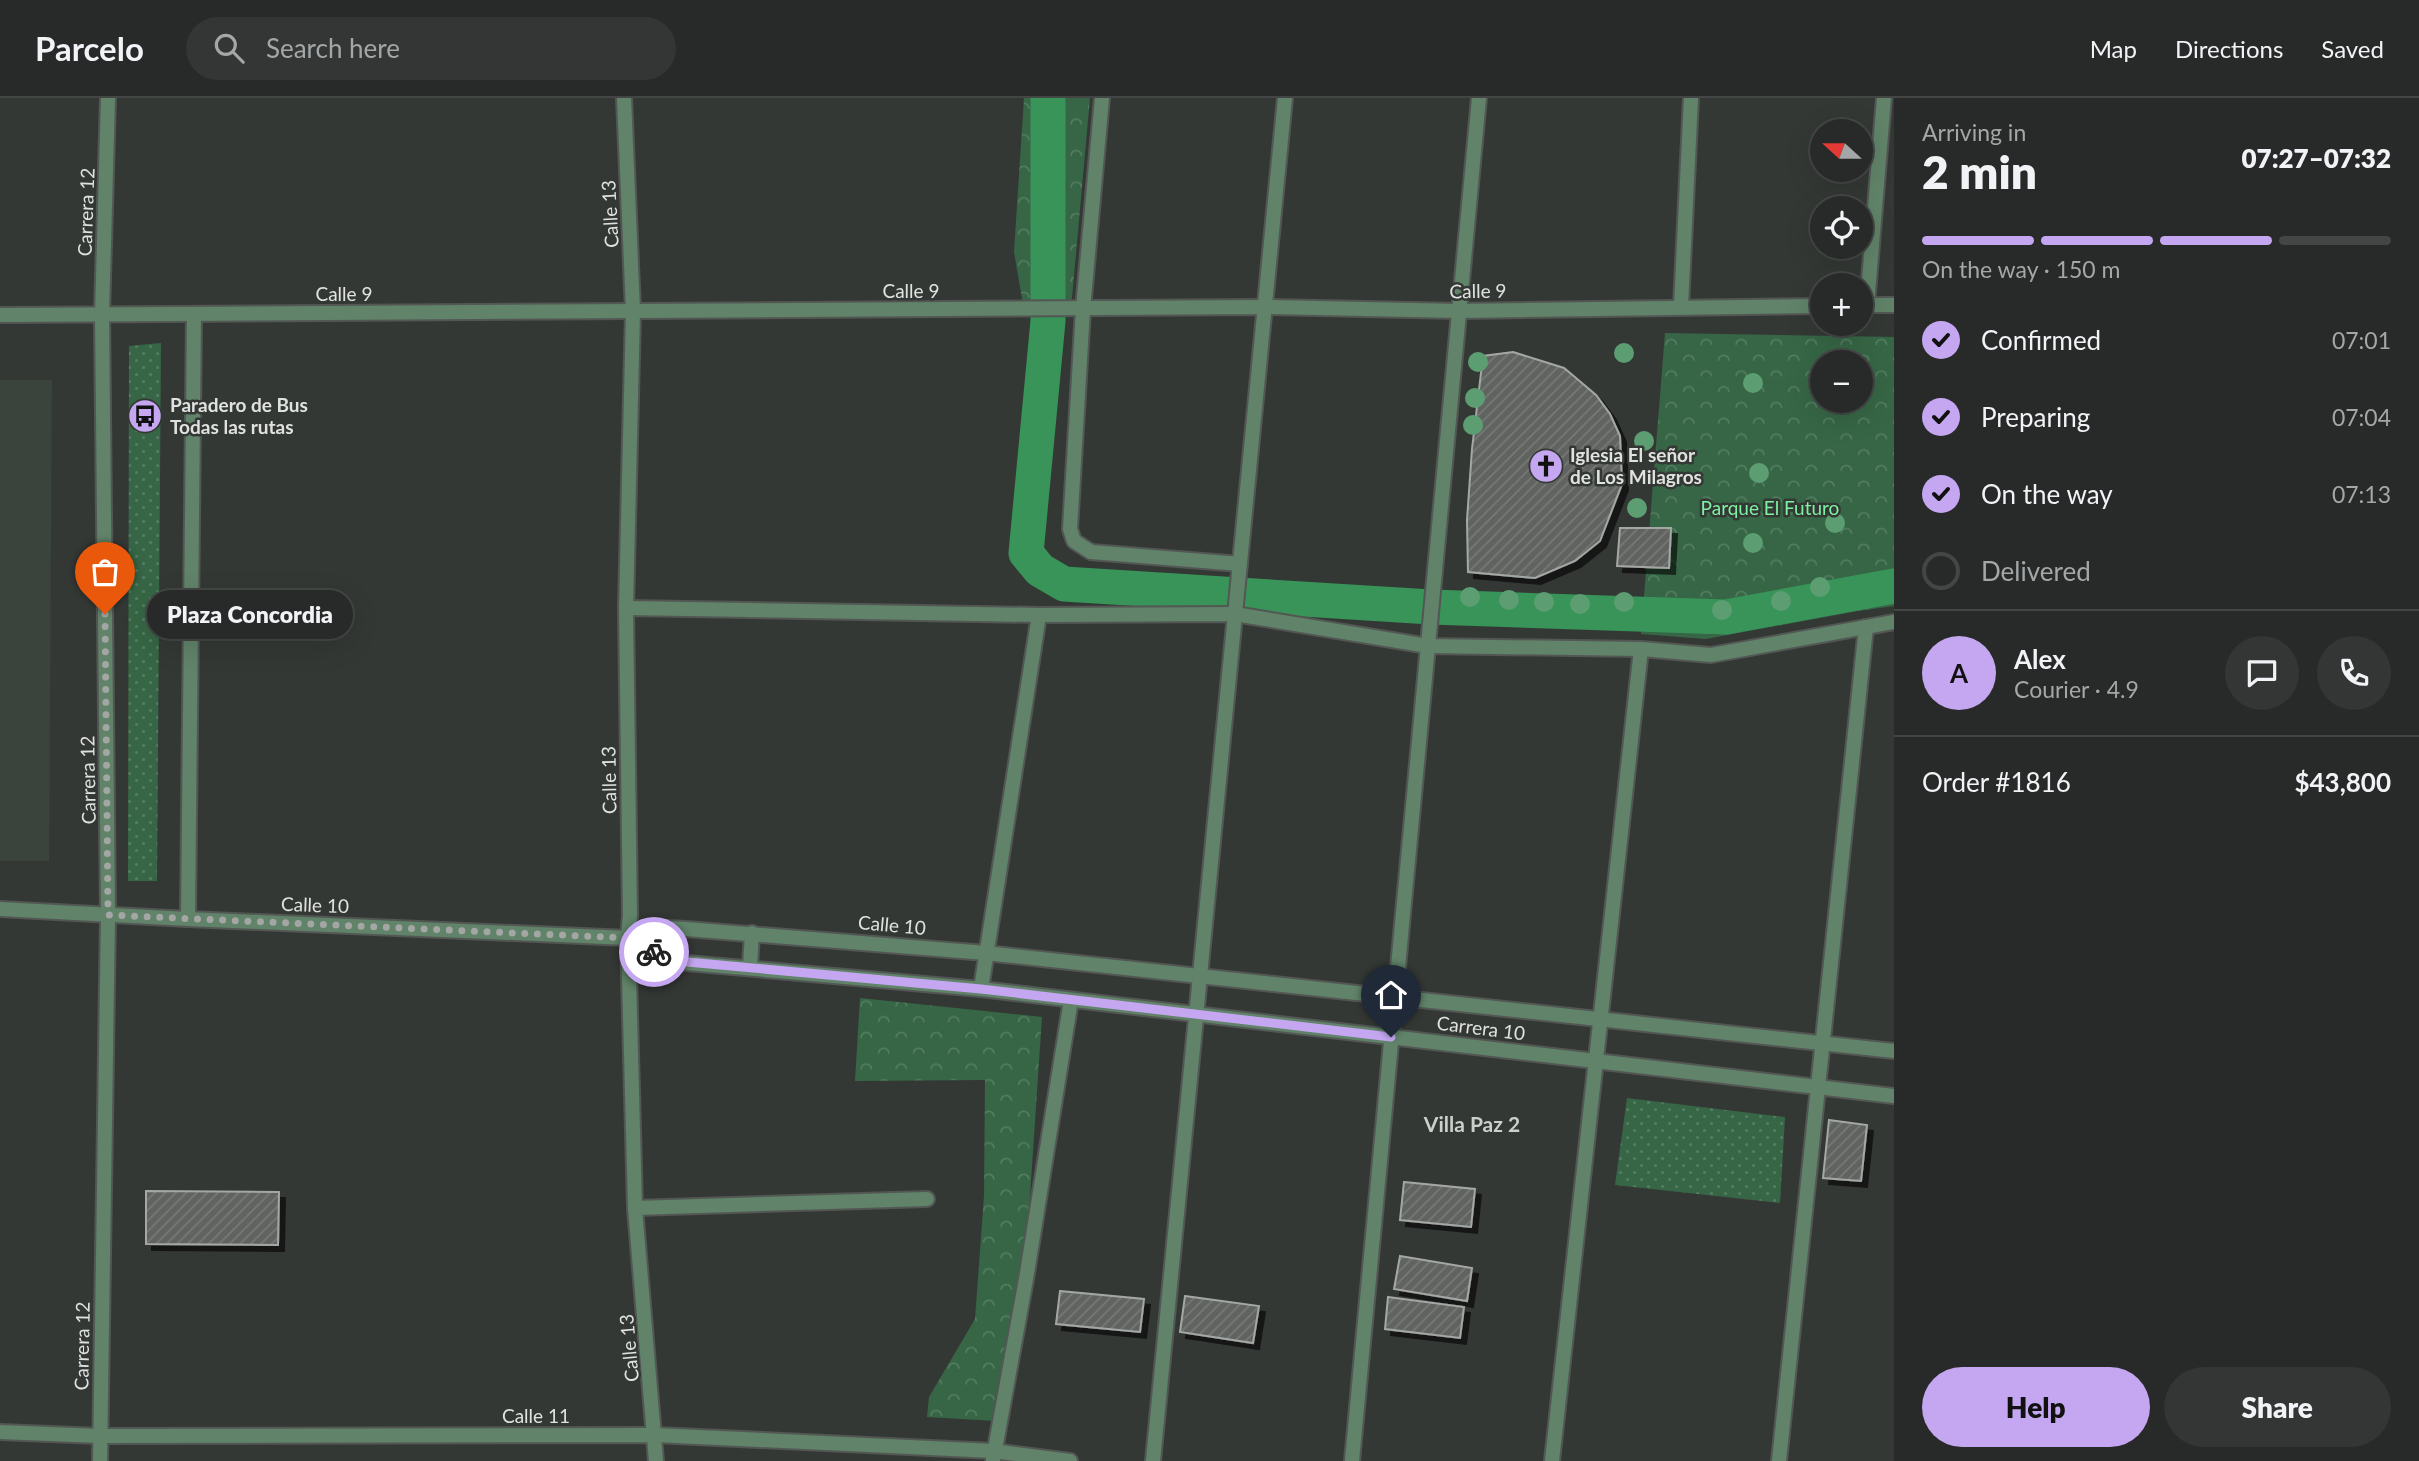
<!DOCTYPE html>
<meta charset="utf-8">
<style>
body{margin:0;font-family:Lato,sans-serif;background:#333634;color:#f1f3f6;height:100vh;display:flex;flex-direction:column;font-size:26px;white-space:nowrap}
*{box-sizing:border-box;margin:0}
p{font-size:23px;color:#a4a7a8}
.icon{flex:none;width:38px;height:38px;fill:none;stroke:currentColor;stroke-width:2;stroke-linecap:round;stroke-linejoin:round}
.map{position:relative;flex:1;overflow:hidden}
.details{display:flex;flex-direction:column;background:#272a28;width:525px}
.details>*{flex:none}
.needle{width:46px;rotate:291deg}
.tools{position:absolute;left:1810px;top:21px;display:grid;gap:14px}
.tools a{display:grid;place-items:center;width:63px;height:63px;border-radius:50%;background:#272a28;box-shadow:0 7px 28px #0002,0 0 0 2px #434645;font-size:35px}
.pin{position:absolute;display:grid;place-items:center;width:60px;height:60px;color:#fff;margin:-72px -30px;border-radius:50% 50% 50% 0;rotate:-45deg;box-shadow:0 0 7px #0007}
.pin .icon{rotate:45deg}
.courier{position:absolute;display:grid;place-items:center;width:70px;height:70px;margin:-35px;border:5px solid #c5a7f1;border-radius:50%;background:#fff;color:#222;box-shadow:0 2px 9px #0007}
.bubble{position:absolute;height:49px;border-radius:24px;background:#272a28;box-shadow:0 7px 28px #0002,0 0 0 2px #434645;font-size:23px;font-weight:800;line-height:49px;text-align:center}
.headline em{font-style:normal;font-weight:800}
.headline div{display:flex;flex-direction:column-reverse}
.headline{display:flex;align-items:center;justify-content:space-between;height:119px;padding:0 28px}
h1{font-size:46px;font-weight:800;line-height:52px}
.bar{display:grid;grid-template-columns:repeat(4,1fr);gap:10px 7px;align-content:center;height:84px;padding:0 28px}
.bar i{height:9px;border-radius:5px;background:#434645}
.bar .active{background:#c5a7f1}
.bar p{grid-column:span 4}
.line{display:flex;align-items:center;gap:18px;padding:0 28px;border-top:2px solid #434645}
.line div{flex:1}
.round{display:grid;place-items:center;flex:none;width:74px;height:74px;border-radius:37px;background:#333634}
ol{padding:0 28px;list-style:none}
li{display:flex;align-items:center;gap:21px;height:77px}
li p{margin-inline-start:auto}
li .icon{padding:7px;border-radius:50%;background:#c5a7f1;color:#111;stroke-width:4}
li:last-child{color:#a4a7a8}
li i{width:38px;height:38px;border:4px solid #434645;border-radius:50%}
.action{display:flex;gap:14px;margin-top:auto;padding:14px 28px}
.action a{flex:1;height:80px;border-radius:42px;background:#c5a7f1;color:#111;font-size:28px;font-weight:800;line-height:80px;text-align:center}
.action a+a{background:#333634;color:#f1f3f6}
header{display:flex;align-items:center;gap:42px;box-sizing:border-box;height:98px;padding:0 35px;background:#272a28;border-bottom:2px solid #434645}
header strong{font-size:33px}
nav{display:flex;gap:38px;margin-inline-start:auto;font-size:24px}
.search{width:490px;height:63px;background:#333634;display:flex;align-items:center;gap:18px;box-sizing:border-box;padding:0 24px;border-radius:38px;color:#a4a7a8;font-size:26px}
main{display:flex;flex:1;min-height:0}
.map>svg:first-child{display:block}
</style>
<header>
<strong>Parcelo</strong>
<div class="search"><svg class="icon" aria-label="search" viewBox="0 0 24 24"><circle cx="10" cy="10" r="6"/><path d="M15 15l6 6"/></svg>Search here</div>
<nav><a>Map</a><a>Directions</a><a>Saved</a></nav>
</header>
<main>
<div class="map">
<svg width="1894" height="1363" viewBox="0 0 1894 1363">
<defs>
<pattern id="grass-dots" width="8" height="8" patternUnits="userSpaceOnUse" patternTransform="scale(1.75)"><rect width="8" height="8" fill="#366645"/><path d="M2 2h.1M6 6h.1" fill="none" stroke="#537c60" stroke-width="1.8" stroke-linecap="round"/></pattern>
<pattern id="forest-crowns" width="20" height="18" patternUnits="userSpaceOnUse" patternTransform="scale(1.75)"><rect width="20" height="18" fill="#366645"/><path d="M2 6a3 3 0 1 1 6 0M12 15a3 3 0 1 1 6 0" fill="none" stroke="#537c60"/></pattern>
<pattern id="building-hatch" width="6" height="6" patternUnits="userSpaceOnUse" patternTransform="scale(1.75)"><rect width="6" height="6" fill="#606360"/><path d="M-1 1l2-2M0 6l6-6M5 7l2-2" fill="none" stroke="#767976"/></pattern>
<filter id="shadow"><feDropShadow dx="6" dy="6" stdDeviation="0" flood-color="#0009"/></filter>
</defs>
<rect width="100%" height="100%" fill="#343835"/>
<path fill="#3b433d" d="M0,282H52L49,763H0Z"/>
<g fill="url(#grass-dots)">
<path d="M161,245L157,783H128L129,248Z"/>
<path d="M1627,1000L1785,1019L1780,1105L1615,1087Z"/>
</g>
<g fill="url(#forest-crowns)" fill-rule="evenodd">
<path d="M1024,0H1090L1071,211L1043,198L1024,212L1014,154Z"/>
<path d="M1665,235L1894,239V508L1858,513L1706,541L1641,536ZM1822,264H1860V303H1822Z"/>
<path d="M860,900L1042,919L1027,1142L996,1323L927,1319L929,1299L975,1221L984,1098L985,982L855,983Z"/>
</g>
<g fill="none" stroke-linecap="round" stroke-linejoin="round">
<path stroke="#389459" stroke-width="35" d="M1048,0V223L1026,455L1040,472L1064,486L1431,509L1726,519L1894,488"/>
</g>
<g fill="url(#building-hatch)" stroke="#a4a8a5" stroke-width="2" filter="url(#shadow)">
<path d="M1513,254L1564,270L1576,280L1596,297L1610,316L1620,338L1622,386L1600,443L1575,463L1535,480L1468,474L1467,422L1472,351L1483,258Z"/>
<path d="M1620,430H1671L1669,470L1617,468Z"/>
<path d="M1829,1022L1867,1027L1861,1083L1823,1080Z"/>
<path d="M1404,1084L1475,1091L1471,1129L1400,1122Z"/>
<path d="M146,1093L279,1094L278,1147L146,1146Z"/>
<path d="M1400,1158L1472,1170L1467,1203L1394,1191Z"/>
<path d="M1060,1193L1144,1201L1140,1234L1056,1226Z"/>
<path d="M1185,1198L1259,1208L1253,1245L1180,1234Z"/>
<path d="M1388,1199L1464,1209L1460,1240L1385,1231Z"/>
</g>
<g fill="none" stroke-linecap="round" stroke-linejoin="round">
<g stroke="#535754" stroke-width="18">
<g id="minor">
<path d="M624,0L633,213L626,510L630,818L628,840L635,1110L656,1363"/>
<path d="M1102,0L1083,211L1070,431L1074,443L1091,454L1240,466"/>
<path d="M1860,207H1894"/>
<path d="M1867,207L1884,0"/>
<path d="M1681,208L1691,0"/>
<path d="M0,217L1265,209L1459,213L1822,208"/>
<path d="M626,510L1039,517L1235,516L1428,548L1641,551L1711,557L1894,524"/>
<path d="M0,811L188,821L628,840L668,830L686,831L986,855L1894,953"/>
<path d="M188,821L194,216"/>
<path d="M628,840L663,859L687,865L981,891L1894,998"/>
<path d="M750,869L752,835"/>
<path d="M981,891L1039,517"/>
<path d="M635,1110L927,1101"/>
<path d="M0,1334L100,1338L656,1337L993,1353L1070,1363"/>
<path d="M993,1362L1026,1181L1071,902"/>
<path d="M100,1363L108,817L102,216L108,0"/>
<path d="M1153,1363L1285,0"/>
<path d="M1352,1363L1479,0"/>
<path d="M1552,1363L1641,551"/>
<path d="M1779,1363L1866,529"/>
</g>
</g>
<use href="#minor" stroke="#608369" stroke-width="14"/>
</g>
<g fill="#5c9e72">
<circle cx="1624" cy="255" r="10"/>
<circle cx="1478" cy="264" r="10"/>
<circle cx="1753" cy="285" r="10"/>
<circle cx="1475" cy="300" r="10"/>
<circle cx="1473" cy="327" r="10"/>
<circle cx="1644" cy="343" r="10"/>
<circle cx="1759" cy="375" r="10"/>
<circle cx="1637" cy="410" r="10"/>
<circle cx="1835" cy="425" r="10"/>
<circle cx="1753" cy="445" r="10"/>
<circle cx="1820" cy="489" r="10"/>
<circle cx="1470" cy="499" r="10"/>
<circle cx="1509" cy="502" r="10"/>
<circle cx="1781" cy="503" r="10"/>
<circle cx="1544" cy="504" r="10"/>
<circle cx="1624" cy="504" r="10"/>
<circle cx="1580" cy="506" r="10"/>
<circle cx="1722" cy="512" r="10"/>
</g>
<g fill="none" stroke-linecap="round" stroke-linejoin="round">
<path stroke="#a4a6a4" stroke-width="7" stroke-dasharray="0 12.6" d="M105,516L108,817L628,840L654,854"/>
<path stroke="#c5a7f1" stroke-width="9" d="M654,854L663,859L687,864L981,891L1391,939"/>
</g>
<defs>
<g id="bus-disc" transform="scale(1.75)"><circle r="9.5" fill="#c5a7f1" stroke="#343835"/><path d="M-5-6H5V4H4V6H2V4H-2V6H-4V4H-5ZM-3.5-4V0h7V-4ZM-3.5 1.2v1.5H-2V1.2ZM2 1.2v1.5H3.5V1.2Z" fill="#111"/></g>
<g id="church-disc" transform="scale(1.75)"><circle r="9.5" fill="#c5a7f1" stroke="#343835"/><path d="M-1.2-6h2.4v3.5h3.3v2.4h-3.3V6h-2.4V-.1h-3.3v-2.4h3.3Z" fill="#111"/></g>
</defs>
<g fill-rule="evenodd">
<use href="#bus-disc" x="145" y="318"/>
<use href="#church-disc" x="1546" y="368"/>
</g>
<g text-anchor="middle" stroke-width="5" stroke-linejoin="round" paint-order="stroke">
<g font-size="19" fill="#e0e2e0" stroke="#343835">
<text transform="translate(86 114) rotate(-88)" y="7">Carrera 12</text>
<text transform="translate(610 116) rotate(-93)" y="7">Calle 13</text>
<text x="911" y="200">Calle 9</text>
<text transform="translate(1478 193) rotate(-1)" y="7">Calle 9</text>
<text x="344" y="203">Calle 9</text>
<text transform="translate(88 682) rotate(-91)" y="7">Carrera 12</text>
<text transform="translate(609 682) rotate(-91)" y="7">Calle 13</text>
<text transform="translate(315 807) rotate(2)" y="7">Calle 10</text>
<text transform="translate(892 827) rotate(5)" y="7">Calle 10</text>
<text transform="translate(1481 930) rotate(7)" y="7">Carrera 10</text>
<text transform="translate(82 1248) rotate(-89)" y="7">Carrera 12</text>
<text transform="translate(629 1250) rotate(-95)" y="7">Calle 13</text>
<text x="536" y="1325">Calle 11</text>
</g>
<g font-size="19" font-weight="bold" fill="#e0e2e0" stroke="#343835" text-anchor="start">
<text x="170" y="314">Paradero de Bus<tspan x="170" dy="22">Todas las rutas</tspan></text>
<text x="1570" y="364">Iglesia El señor<tspan x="1570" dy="22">de Los Milagros</tspan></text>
</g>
<g font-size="19" fill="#7df2a3" stroke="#343835">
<text x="1770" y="417">Parque El Futuro</text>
</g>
<g font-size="21" font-weight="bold" fill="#cbd0cc" stroke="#343835">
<text x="1472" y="1034">Villa Paz 2</text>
</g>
</g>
</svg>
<div class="tools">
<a><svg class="needle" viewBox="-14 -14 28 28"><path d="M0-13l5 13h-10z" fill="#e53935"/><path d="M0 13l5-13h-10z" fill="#a4a7a8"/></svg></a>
<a><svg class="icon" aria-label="locate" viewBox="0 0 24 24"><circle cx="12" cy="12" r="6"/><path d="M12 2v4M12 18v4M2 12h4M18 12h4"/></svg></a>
<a>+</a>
<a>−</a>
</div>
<div class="pin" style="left:105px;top:516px;background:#ea580c"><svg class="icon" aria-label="bag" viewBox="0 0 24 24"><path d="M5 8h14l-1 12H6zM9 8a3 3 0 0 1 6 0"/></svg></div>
<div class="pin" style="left:1391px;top:939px;background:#1f2937"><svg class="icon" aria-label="home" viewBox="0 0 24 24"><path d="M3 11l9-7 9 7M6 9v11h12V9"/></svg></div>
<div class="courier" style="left:654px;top:854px"><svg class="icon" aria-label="bike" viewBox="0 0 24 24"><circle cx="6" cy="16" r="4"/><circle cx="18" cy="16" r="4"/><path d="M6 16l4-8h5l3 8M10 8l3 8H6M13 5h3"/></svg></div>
<div class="bubble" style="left:147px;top:492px;width:206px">Plaza Concordia</div>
</div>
<section class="details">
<div class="headline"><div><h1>2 min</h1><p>Arriving in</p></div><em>07:27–07:32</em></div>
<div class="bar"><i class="active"></i><i class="active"></i><i class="active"></i><i></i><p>On the way · 150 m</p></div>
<ol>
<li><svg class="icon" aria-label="check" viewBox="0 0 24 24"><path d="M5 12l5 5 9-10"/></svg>Confirmed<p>07:01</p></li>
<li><svg class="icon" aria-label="check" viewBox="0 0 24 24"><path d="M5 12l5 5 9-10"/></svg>Preparing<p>07:04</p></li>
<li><svg class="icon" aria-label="check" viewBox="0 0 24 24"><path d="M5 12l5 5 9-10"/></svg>On the way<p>07:13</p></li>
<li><i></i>Delivered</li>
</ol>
<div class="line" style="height:126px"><b class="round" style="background:#c5a7f1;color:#111">A</b><div><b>Alex</b><p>Courier · 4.9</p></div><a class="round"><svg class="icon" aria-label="chat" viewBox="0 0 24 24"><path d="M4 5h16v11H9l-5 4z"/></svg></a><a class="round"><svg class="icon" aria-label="phone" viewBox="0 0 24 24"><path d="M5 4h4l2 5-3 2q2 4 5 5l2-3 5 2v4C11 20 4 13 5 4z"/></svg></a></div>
<div class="line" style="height:91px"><div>Order #1816</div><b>$43,800</b></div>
<div class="action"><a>Help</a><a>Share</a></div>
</section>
</main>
